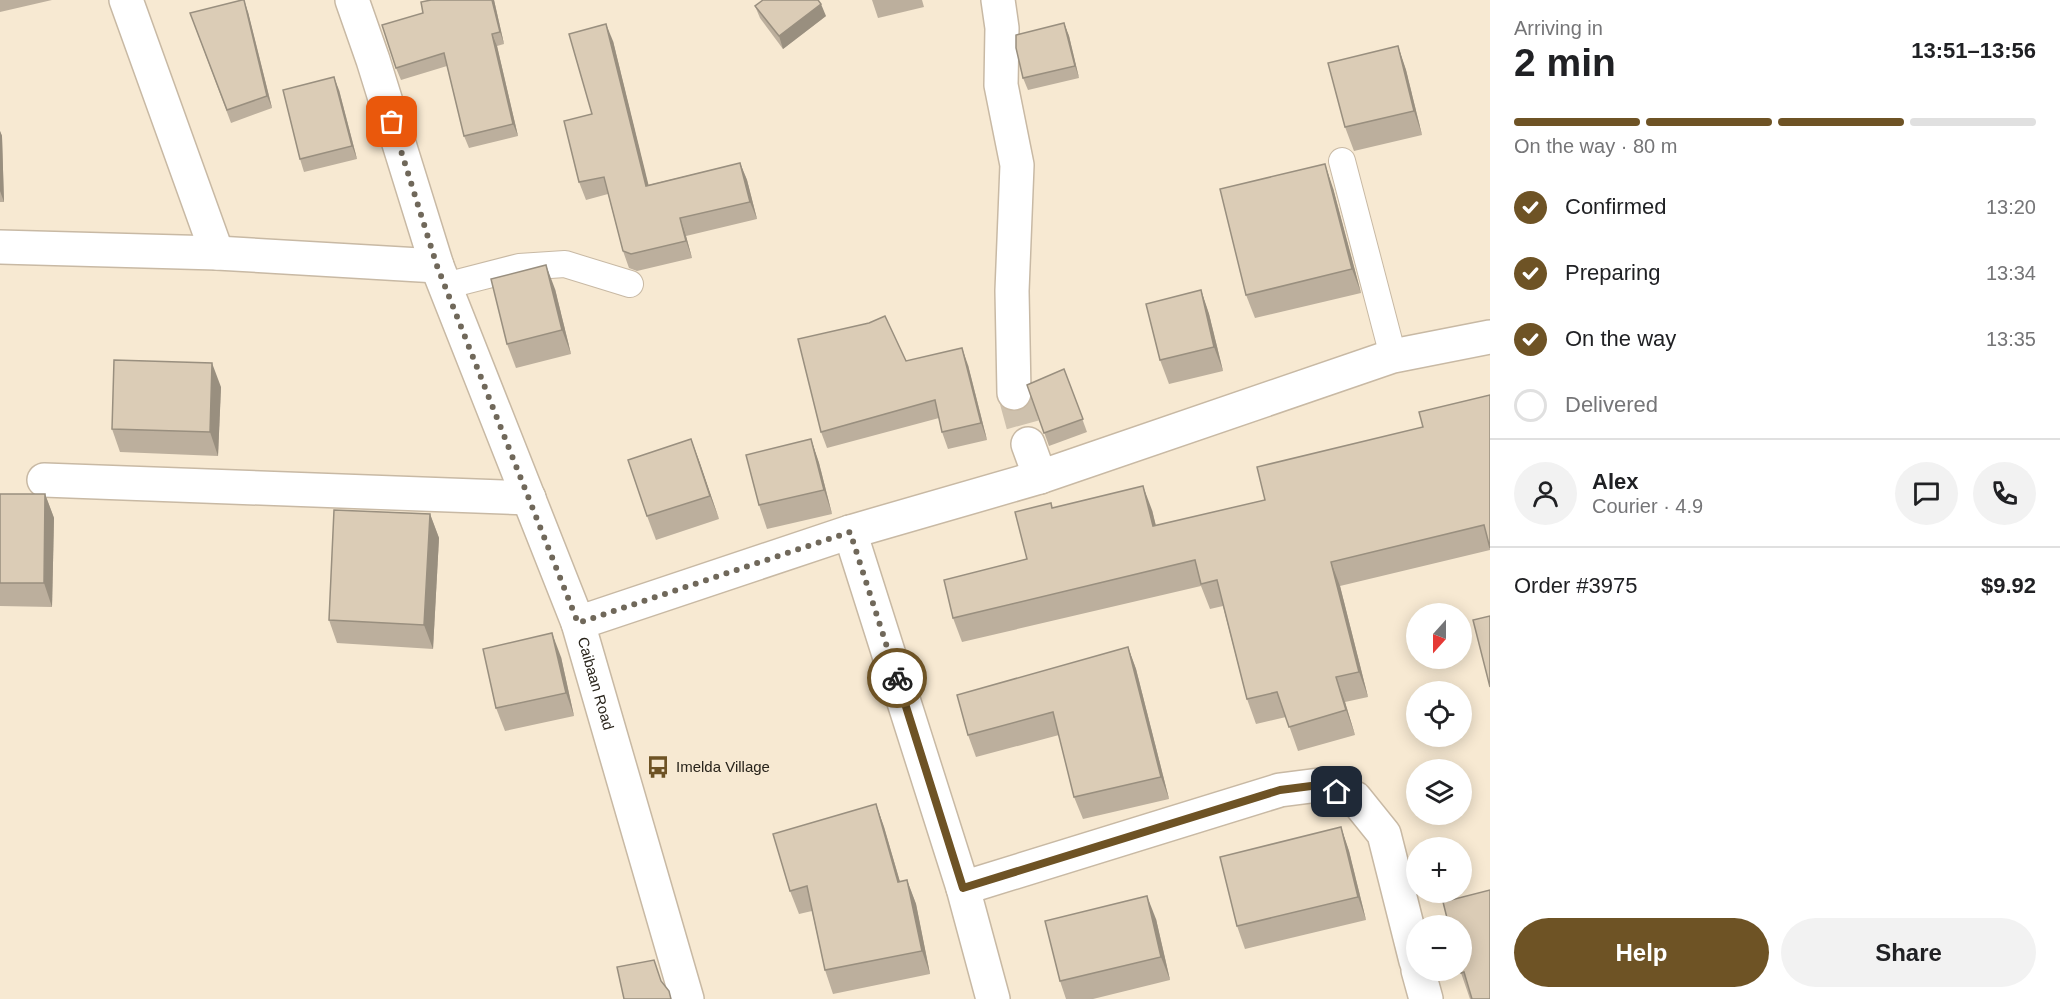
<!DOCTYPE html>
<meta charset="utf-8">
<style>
body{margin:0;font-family:Helvetica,sans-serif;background:#f2f2f2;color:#202124;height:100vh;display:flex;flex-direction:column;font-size:22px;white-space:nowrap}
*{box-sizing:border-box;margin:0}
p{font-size:20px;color:#757577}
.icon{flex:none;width:33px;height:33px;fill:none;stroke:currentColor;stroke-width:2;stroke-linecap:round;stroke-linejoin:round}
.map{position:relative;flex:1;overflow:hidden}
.sheet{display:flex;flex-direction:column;background:#fff;width:570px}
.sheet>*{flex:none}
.needle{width:39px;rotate:201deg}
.buttons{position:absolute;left:1406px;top:603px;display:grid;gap:12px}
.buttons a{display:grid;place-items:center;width:66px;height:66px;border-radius:50%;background:#fff;box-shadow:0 3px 15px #0003;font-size:30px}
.pin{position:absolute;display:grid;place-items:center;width:51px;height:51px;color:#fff;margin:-26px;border-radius:12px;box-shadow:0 3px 9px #0006}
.courier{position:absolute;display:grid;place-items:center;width:60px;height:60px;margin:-30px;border:4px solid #6e5325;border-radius:50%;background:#fff;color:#222;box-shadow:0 2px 8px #0007}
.headline em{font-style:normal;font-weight:800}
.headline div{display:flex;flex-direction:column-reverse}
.headline{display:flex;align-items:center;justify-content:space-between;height:102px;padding:0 24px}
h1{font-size:39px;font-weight:800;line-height:45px}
.bar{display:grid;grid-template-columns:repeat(4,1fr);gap:9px 6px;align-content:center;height:72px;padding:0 24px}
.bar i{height:8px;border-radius:4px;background:#e0e0e0}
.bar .current{background:#6e5325}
.bar p{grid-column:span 4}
.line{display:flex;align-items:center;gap:15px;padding:0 24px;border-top:2px solid #e0e0e0}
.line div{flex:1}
.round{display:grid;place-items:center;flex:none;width:63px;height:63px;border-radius:32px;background:#f2f2f2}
ol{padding:0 24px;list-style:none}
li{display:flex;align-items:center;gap:18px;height:66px}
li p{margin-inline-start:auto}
li .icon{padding:6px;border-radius:50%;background:#6e5325;color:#fff;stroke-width:4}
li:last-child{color:#757577}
li i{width:33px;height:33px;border:3px solid #e0e0e0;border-radius:50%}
.action{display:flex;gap:12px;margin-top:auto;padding:12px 24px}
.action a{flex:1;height:69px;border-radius:36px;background:#6e5325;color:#fff;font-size:24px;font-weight:800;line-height:69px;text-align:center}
.action a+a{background:#f2f2f2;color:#202124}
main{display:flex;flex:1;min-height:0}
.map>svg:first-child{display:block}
</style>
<main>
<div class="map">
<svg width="1490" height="999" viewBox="0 0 1490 999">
<rect width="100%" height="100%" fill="#f7e9d2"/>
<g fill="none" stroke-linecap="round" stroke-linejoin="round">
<path stroke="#cec1ad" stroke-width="33" stroke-dasharray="33 16" stroke-linecap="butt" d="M1014,393L1028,444"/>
<g stroke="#c8b9a4" stroke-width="28">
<g id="service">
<path d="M1342,161L1393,356"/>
<path d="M445,286L519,267L565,264L630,284"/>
</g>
</g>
<g stroke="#c8b9a4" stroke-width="36">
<g id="minor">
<path d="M126,0L217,253"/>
<path d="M352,0L373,60L437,266L578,623L850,532L1040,477L1393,356L1490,337"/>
<path d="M998,0L1002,28L1001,85L1017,165L1012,291L1014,393"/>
<path d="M0,247L217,253L437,266"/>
<path d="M1028,444L1040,477"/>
<path d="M44,480L529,498"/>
<path d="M850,532L963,888L993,999"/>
<path d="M963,888L1280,790L1319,785L1355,798L1384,834L1416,961"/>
<path d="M1418,970L1426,999"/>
</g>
</g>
<g stroke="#c8b9a4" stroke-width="36">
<g id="tertiary">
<path id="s1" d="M578,623L687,999"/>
</g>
</g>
<use href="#service" stroke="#fff" stroke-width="26"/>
<use href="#minor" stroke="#fff" stroke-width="33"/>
<use href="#tertiary" stroke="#fff" stroke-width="33"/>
</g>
<g fill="#bcaf9d">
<path d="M0,0H52L0,12V16Z"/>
<path d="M494,0L504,44L497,46L518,136L469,148L464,136L447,66L401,80L396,68Z"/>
<path d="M872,0H922L924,7L878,18Z"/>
<path d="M755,6L826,16L783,49L760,18Z"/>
<path d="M248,12L272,108L231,123L190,13Z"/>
<path d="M1064,23L1069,36L1079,78L1028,90L1023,78Z"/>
<path d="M613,41L648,185L740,163L747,180L757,219L686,236L692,258L637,271L629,268L623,251L608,194L586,200L579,182L592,114Z"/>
<path d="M1398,46L1406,70L1422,135L1354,151L1345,127Z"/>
<path d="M339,90L357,159L304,172L300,159Z"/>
<path d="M0,131L2,136L4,202H0Z"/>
<path d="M1333,188L1361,293L1255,318L1246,295Z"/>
<path d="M555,289L571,354L516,368L507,344Z"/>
<path d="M1201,290L1209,314L1223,371L1169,384L1160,360Z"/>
<path d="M906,361L968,365L987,440L948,449L942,432L939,418L827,448L821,432Z"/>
<path d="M1064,369L1087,432L1049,446L1027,385Z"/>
<path d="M221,387L218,456L120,452L112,429Z"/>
<path d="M1490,395V550L1340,586L1368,697L1345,702L1355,735L1298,751L1286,717L1256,724L1247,699L1223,606L1210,609L1201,586L962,642L953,618L1027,559L1052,508L1152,510L1156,526L1265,500Z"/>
<path d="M691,439L719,519L656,540L647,516Z"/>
<path d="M811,439L819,463L832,514L767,529L759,505Z"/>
<path d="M0,494H45L54,518L52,607L0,606Z"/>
<path d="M430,514L439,538L433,649L337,643L329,620Z"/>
<path d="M1128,647L1136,669L1169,799L1083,819L1074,797L1059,735L976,757L968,735Z"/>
<path d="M561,657L574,716L505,731L496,708Z"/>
<path d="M876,804L884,827L900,882L907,880L916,904L930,974L833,994L825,970L812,911L799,914L790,891Z"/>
<path d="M1341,827L1349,851L1366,920L1245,949L1237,926Z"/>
<path d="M1490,890V999H1470L1460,970Z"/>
<path d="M1156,919L1170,980L1093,999H1066L1060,981Z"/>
</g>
<g fill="#998f7f">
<path d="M244,0L248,12L272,108L267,96Z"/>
<path d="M492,0H494L504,44L500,32Z"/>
<path d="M821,4L826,16L783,49L779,36Z"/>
<path d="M1064,23L1069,36L1079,78L1075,66Z"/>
<path d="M606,24L613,41L653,203L646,186Z"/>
<path d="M492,34L497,46L518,136L513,124Z"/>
<path d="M1398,46L1406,70L1422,135L1414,111Z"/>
<path d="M334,77L339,90L357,159L352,146Z"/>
<path d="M0,131L2,136L4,202L0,191Z"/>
<path d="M740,163L747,180L757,219L750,202Z"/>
<path d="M1325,164L1333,188L1361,293L1352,269Z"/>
<path d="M680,218L686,236L692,258L686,241Z"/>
<path d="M546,265L555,289L571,354L562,330Z"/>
<path d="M1201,290L1209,314L1223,371L1214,347Z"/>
<path d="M962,348L968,365L987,440L981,423Z"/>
<path d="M212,363L221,387L218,456L210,432Z"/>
<path d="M691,439L700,463L719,519L710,496Z"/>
<path d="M811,439L819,463L832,514L824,490Z"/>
<path d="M1143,486L1152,510L1162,551L1153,526Z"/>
<path d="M45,494L54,518L52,607L44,583Z"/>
<path d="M430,514L439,538L433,649L424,625Z"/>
<path d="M1331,562L1340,586L1368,697L1359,672Z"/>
<path d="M552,633L561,657L574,716L566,693Z"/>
<path d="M1128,647L1136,669L1169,799L1161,777Z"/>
<path d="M1336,677L1345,702L1355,735L1346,710Z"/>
<path d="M876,804L884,827L907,906L898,882Z"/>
<path d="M1341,827L1349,851L1366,920L1358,897Z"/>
<path d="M907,880L916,904L930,974L922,951Z"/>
<path d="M1147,896L1156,919L1170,980L1161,957Z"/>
</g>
<g fill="#dbccb6" stroke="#998f7f" stroke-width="1.5">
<path d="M242,0H244L267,96L227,110L190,13Z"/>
<path d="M431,0H492L500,32L492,34L513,124L464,136L444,53L396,68L382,25L423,13L421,2Z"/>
<path d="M763,0H818L821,4L779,36L755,6Z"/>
<path d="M1064,23L1075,66L1023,78L1016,48V35Z"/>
<path d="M606,24L646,186L740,163L750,202L680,218L686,241L631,254L623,251L604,177L579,182L564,121L592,114L569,34Z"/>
<path d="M1398,46L1414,111L1345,127L1328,63Z"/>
<path d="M334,77L352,146L300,159L283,90Z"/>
<path d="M1325,164L1352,269L1246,295L1220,189Z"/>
<path d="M546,265L562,330L507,344L491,279Z"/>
<path d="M1201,290L1214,347L1160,360L1146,304Z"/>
<path d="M885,316L906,361L962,348L981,423L942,432L935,400L821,432L798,339L869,323Z"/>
<path d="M114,360L212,363L210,432L112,429Z"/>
<path d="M1064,369L1083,419L1044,433L1027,385Z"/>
<path d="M1490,395V548L1484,525L1331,562L1359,672L1336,677L1346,710L1289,727L1277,692L1247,699L1217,580L1201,584L1195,560L953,618L944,580L1027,559L1015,512L1051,503L1052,508L1143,486L1153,526L1265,500L1257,467L1423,427L1419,412Z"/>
<path d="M691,439L710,496L647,516L628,460Z"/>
<path d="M811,439L824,490L759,505L746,455Z"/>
<path d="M0,494H45L44,583H0Z"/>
<path d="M334,510L430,514L424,625L329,620Z"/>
<path d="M1490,616V687L1473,620Z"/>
<path d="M552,633L566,693L496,708L483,649Z"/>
<path d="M1128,647L1161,777L1074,797L1053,712L968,735L957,695Z"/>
<path d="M876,804L898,882L907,880L922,951L825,970L807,886L790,891L773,834Z"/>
<path d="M1341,827L1358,897L1237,926L1220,857Z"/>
<path d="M1490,890V999H1472L1464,972L1461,973L1460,970H1461V926H1449L1443,902Z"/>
<path d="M1147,896L1161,957L1060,981L1045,921Z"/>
<path d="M654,960L661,981L669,991L671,999H624L617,967Z"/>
</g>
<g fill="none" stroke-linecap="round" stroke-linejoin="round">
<path stroke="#70685a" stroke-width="6" stroke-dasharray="0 10.8" d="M392,122L437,266L578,623L850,532L897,678"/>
<path stroke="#6e5325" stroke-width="8" d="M897,678L963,888L1280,790L1319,785L1337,792"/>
</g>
<defs>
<g id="bus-bare" transform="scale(1.8)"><path d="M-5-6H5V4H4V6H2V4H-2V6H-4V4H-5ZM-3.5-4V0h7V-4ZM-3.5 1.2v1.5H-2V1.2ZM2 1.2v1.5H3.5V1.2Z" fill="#6e5325" stroke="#f7e9d2" stroke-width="2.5" paint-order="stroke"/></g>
</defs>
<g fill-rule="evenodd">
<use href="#bus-bare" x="658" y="767"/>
</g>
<g text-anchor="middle" stroke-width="4.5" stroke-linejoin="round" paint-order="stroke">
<g font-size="15" fill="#28231a" stroke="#f7e9d2">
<text dy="5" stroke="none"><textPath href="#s1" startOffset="63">Caibaan Road</textPath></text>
</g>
<g font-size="15" fill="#28231a" stroke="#f7e9d2" text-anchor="start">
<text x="676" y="772">Imelda Village</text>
</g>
</g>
</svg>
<div class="buttons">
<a><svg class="needle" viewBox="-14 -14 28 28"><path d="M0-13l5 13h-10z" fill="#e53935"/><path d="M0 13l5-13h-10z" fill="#757577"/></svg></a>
<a><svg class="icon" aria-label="locate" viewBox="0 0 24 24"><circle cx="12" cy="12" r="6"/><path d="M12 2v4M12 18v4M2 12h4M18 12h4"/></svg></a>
<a><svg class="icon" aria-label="layers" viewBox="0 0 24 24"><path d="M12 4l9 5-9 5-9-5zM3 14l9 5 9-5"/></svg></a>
<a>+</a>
<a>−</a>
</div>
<div class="pin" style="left:392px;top:122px;background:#ea580c"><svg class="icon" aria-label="bag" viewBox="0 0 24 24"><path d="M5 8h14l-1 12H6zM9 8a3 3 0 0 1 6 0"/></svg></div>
<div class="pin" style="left:1337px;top:792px;background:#1f2937"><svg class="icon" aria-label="home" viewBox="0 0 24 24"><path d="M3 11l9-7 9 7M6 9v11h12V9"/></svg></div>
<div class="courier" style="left:897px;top:678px"><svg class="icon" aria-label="bike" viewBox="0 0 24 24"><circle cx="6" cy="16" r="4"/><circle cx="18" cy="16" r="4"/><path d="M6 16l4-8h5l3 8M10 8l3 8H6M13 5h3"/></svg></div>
</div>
<section class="sheet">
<div class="headline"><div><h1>2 min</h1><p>Arriving in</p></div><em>13:51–13:56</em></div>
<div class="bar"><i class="current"></i><i class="current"></i><i class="current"></i><i></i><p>On the way · 80 m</p></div>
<ol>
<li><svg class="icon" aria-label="check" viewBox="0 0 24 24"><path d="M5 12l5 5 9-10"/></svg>Confirmed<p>13:20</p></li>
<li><svg class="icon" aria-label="check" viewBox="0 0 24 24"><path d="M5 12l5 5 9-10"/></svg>Preparing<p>13:34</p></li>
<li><svg class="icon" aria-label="check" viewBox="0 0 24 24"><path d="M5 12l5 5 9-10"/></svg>On the way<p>13:35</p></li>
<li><i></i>Delivered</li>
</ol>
<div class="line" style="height:108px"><a class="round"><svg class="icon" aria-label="person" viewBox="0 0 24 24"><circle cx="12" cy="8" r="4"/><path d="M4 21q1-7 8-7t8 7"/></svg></a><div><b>Alex</b><p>Courier · 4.9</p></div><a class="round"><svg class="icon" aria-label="chat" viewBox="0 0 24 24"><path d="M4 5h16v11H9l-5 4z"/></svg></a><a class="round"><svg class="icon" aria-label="phone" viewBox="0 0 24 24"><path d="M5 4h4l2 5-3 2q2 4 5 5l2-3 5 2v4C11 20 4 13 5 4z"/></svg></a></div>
<div class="line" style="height:78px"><div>Order #3975</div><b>$9.92</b></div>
<div class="action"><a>Help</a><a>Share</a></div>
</section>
</main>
